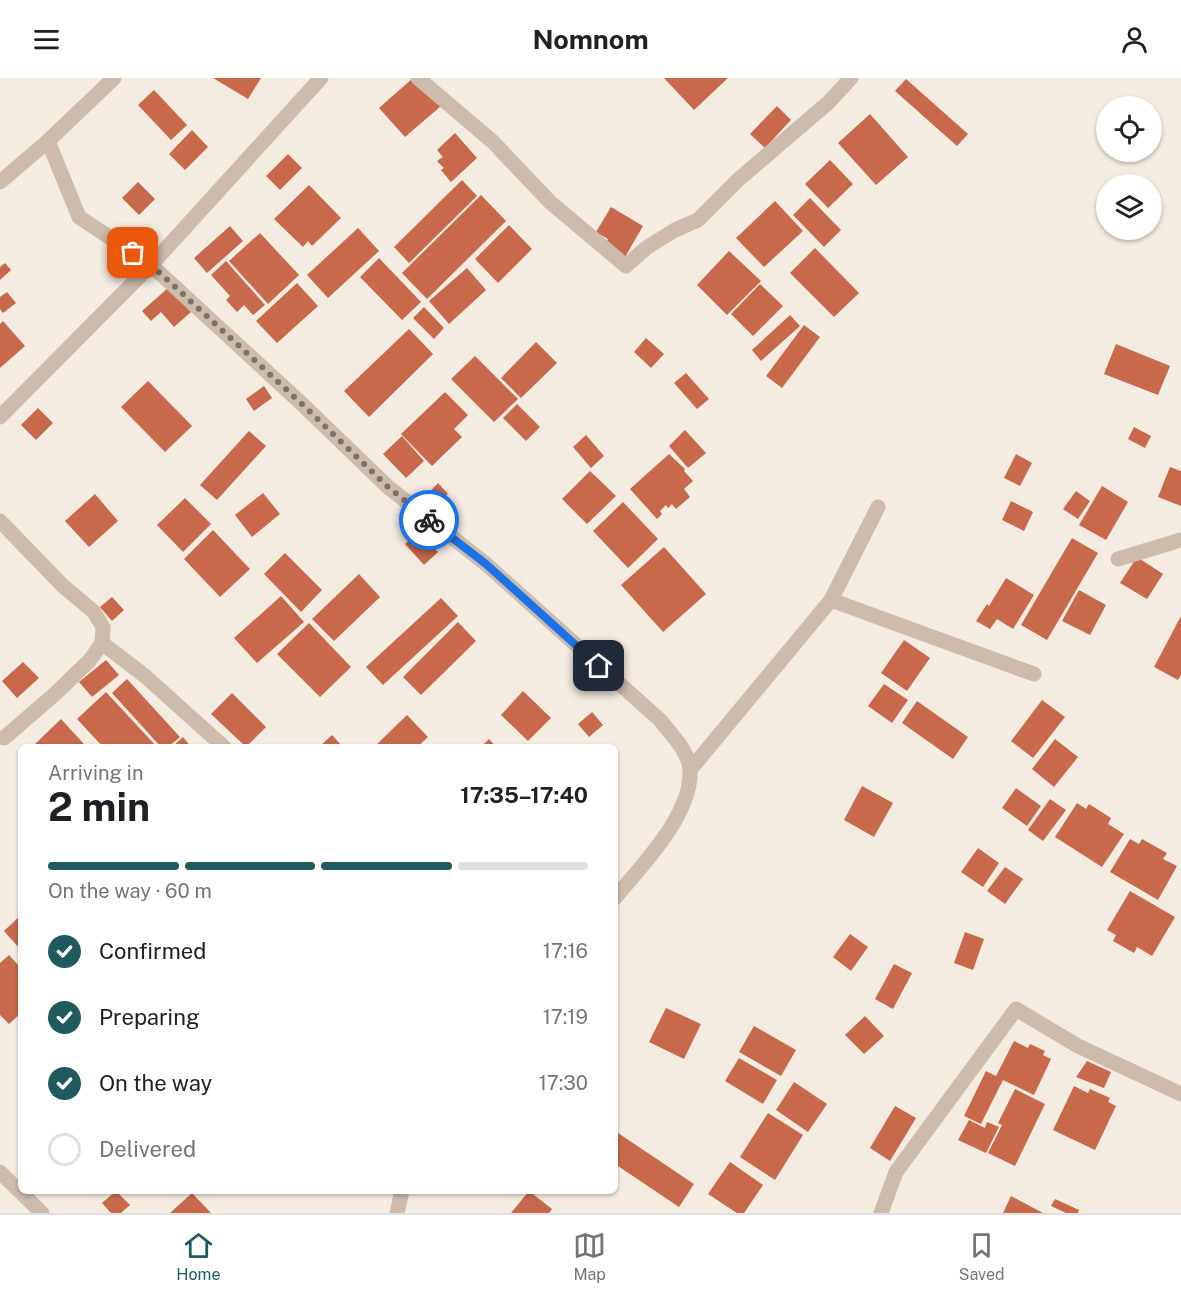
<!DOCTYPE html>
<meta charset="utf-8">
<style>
body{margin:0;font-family:"Public Sans",sans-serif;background:#f6f6f6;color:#202124;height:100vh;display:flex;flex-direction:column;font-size:22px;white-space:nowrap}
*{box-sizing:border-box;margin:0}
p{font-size:20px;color:#757577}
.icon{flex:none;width:33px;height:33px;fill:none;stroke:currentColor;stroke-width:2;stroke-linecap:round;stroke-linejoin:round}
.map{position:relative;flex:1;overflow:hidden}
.details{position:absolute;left:18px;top:666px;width:600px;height:450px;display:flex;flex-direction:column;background:#fff;border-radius:9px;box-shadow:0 2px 4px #0004}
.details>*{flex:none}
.fabs{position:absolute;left:1096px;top:18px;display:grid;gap:12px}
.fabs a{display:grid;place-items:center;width:66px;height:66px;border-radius:50%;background:#fff;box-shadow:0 2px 4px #0004;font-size:30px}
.pin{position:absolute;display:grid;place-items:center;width:51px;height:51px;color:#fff;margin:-26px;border-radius:12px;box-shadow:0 3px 9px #0006}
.courier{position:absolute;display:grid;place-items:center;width:60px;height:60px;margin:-30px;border:4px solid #1a73e8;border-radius:50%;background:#fff;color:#222;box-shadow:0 2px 8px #0007}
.headline em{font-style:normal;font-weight:700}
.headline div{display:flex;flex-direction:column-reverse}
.headline{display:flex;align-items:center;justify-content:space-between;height:102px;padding:0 30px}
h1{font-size:39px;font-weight:700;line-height:45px}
.bar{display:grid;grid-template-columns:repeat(4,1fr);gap:9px 6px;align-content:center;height:72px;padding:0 30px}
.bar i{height:8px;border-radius:4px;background:#e0e0e0}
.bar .on{background:#1f5a5e}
.bar p{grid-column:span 4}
ol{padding:0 30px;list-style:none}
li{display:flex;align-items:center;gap:18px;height:66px}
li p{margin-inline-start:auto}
li .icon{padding:6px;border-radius:50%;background:#1f5a5e;color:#fff;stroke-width:4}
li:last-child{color:#757577}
li i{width:33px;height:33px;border:3px solid #e0e0e0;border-radius:50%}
header{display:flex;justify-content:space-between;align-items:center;height:78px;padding:0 30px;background:#fff;font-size:27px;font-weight:700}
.tab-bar{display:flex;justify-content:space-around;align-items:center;height:84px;border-top:2px solid #e0e0e0;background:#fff;font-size:16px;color:#757577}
.tab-bar a{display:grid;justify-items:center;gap:3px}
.tab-bar .on{color:#1f5a5e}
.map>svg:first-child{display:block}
</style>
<header><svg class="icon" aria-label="menu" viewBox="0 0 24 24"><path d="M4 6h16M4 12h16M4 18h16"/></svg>Nomnom<svg class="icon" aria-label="person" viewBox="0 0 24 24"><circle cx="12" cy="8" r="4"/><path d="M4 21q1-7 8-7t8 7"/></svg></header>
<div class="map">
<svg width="1181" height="1135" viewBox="0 0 1181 1135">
<rect width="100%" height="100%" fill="#f4ebe1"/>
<g fill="#c8694b">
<path d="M213,0H261L248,21Z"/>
<path d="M413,0L441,28L405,59L379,30Z"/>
<path d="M664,0H728L694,32Z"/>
<path d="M906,1L968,56L957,68L895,13Z"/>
<path d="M154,12L187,47L171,62L138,27Z"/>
<path d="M777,28L791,42L765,70L750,56Z"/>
<path d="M870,36L908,79L876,107L838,65Z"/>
<path d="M192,52L208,69L185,92L169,76Z"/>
<path d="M455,55L477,80L451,104L441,92L444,90L437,83L443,79L437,72Z"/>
<path d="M288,76L302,90L280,112L266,98Z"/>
<path d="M830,82L853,106L828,130L805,106Z"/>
<path d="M462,102L477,118L409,185L394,169Z"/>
<path d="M138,104L155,121L139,137L122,120Z"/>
<path d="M309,107L341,140L312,168L308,163L303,169L274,141Z"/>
<path d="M481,117L506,143L427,221L402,195Z"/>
<path d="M810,120L841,152L824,169L793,137Z"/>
<path d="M775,123L803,153L764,189L736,160Z"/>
<path d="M611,129L643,148L625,179L604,168L608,161L596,154Z"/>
<path d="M509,147L532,171L498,205L475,181Z"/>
<path d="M230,148L243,163L207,195L194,180Z"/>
<path d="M358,150L379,173L328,220L307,197Z"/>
<path d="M260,155L299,197L268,226L229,183Z"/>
<path d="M815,170L859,215L834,239L790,195Z"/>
<path d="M729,173L761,203L727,237L697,207Z"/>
<path d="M379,180L421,224L402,242L360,199Z"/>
<path d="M226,183L265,227L253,237L244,227L237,234L226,222L230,218L211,197Z"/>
<path d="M5,185L11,192L0,202V189Z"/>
<path d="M467,190L486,212L449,246L429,223Z"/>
<path d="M297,205L318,228L277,265L256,243Z"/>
<path d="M760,206L783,228L753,258L731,236Z"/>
<path d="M169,209L191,234L174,249L161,234L151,243L142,233Z"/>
<path d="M7,214L16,225L3,235L0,231V219Z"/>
<path d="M424,229L444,250L434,261L413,240Z"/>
<path d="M790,237L800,248L761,283L752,272Z"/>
<path d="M3,243L25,268L0,290V246Z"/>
<path d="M804,247L820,259L782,310L766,298Z"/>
<path d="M409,251L433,276L369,339L344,313Z"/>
<path d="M646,260L664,276L651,290L634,274Z"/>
<path d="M536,264L557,285L521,320L501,300Z"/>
<path d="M1116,266L1170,288L1158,317L1104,296Z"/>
<path d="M475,278L518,321L494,344L451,301Z"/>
<path d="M686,295L709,321L697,331L674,305Z"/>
<path d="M148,303L192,348L165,374L121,329Z"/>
<path d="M264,308L272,320L254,333L246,321Z"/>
<path d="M445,314L468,337L454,351L462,359L432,388L401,356Z"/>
<path d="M517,326L540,349L526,363L503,340Z"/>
<path d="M38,330L53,345L36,362L21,347Z"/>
<path d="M1134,349L1151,358L1145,370L1128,361Z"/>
<path d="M685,352L706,375L688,390L669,368Z"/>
<path d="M249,353L266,368L217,422L200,407Z"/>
<path d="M586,357L604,378L591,390L573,369Z"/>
<path d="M402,358L424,383L406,400L383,376Z"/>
<path d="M669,376L685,391L684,393L693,403L684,411L690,419L676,431L672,426L668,430L666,427L660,433L662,436L657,441L630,411Z"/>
<path d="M1016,376L1032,385L1020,408L1004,400Z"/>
<path d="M1170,389L1181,393V428L1158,419Z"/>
<path d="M590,393L616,418L587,446L562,421Z"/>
<path d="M438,405L448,416L436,428L426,418Z"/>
<path d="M1102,408L1128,424L1106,462L1079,447Z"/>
<path d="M1076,413L1090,423L1078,441L1063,431Z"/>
<path d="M263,415L280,436L252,459L235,437Z"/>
<path d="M95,416L118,443L89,469L65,443Z"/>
<path d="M185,420L211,446L183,474L157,447Z"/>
<path d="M1011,423L1033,434L1024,453L1002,442Z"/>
<path d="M623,424L658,461L628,490L593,453Z"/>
<path d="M213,452L250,491L220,519L184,481Z"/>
<path d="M418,454L438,474L424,487L405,466Z"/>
<path d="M1072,460L1098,475L1047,562L1021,547Z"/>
<path d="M664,469L706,516L663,554L621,507Z"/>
<path d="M285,475L322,512L301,534L264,496Z"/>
<path d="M1137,479L1163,496L1147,521L1120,505Z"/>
<path d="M359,496L380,519L334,563L312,541Z"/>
<path d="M1006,500L1034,517L1013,551L997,541L990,551L976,543L987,526L989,528Z"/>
<path d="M1079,512L1106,527L1090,557L1062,543Z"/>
<path d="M281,518L304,544L257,585L234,560Z"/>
<path d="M112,519L124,532L112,543L100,529Z"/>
<path d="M441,520L458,538L383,607L366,589Z"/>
<path d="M1181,538V597L1178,602L1154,589Z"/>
<path d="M458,544L476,563L421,617L403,599Z"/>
<path d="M309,545L351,589L320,619L277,576Z"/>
<path d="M904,562L930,580L907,613L881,595Z"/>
<path d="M106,582L119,597L92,619L79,604Z"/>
<path d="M23,584L39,600L17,620L2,603Z"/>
<path d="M127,601L180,659L168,669H161L112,615Z"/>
<path d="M884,606L908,622L892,645L868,628Z"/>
<path d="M523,613L551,640L528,663L501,637Z"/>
<path d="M106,614L157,669H103L77,641Z"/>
<path d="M232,615L266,649L246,669L211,636Z"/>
<path d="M1042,622L1065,639L1033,680L1011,663Z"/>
<path d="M917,623L968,659L953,681L902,645Z"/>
<path d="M592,634L603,647L589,659L578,646Z"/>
<path d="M407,637L428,659L417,669H374Z"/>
<path d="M61,641L84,666L80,669H34L33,668Z"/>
<path d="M332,657L343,669H319Z"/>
<path d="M183,659L191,669H172Z"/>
<path d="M489,661L496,669H481Z"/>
<path d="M1055,661L1078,679L1054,709L1032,691Z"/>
<path d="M862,708L893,725L874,759L844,742Z"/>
<path d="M1016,710L1041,728L1027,748L1002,730Z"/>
<path d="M1050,721L1066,732L1043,763L1028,752Z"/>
<path d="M1077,725L1086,731L1089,726L1111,740L1108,746L1124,756L1102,789L1055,759Z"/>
<path d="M1130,761L1139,766L1142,761L1167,775L1163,781L1177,788L1158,822L1110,794Z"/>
<path d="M978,770L999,785L983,809L961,794Z"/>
<path d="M1005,789L1023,801L1005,826L987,813Z"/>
<path d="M1130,813L1175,839L1152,878L1137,869L1134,875L1113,863L1116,857L1107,852Z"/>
<path d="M21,837V872L4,853Z"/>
<path d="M965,854L984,861L973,892L954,885Z"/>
<path d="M850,856L868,869L851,893L833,879Z"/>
<path d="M9,877L21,890V935L9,946L0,937V885Z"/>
<path d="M894,886L912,895L893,931L875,921Z"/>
<path d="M666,930L701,946L684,981L649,964Z"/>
<path d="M865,938L884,958L864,976L845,957Z"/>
<path d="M754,948L796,972L781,998L739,974Z"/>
<path d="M1014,963L1028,970L1030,966L1045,973L1043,977L1051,981L1034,1017L1003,1002L981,1046L964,1038L986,993L996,998Z"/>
<path d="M739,980L777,1002L763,1026L725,1003Z"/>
<path d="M1087,983L1111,994L1104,1010L1076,999Z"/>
<path d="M794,1004L827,1026L808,1054L776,1032Z"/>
<path d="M1074,1008L1088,1015L1090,1011L1110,1020L1108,1024L1116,1028L1095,1072L1053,1052Z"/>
<path d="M1015,1011L1045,1026L1015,1088L988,1075L1002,1047L998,1045Z"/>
<path d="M895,1028L916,1040L890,1083L870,1070Z"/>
<path d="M768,1035L803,1057L775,1102L740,1079Z"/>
<path d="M969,1042L985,1050L987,1044L999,1049L986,1075L958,1062Z"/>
<path d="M618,1055L694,1106L679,1129L615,1086V1060Z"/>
<path d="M730,1084L763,1107L744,1135H737L708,1116Z"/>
<path d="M116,1113L130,1127L121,1135H111L102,1125Z"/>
<path d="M529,1113L552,1131L549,1135H511Z"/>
<path d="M192,1115L211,1135H170Z"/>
<path d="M1011,1118L1043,1135H1003Z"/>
<path d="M1055,1121L1079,1132L1078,1135H1066L1051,1128Z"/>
</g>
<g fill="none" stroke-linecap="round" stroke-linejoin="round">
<g stroke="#cdbbac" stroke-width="15">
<path d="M418,0L493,64L550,124L626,188L646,170L675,152L698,142L739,101L829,24L851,0"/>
<path d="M48,63L79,139L151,187L302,326L388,409L486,486L660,642C671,656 690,674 690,694C691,738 642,787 615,820"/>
<path d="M0,104L48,63L114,0"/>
<path d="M0,339L151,187L321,0"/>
<path d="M0,443L63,508L94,534L103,549L102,565L90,582L56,615L4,660"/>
<path d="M1118,481L1181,462"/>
<path d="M831,522L1034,596"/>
<path d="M102,565L145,598L224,669"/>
<path d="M690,692L831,522L878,429"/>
<path d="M0,1094L42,1135"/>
<path d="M397,1135L402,1113"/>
<path d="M881,1135L896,1094L1016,931L1078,968L1181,1016"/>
</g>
</g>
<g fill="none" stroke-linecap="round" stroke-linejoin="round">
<path stroke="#7c716b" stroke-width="6" stroke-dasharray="0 10.8" d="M133,175L151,187L185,218L302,326L388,409L429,442"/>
<path stroke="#1a73e8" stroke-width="8" d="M429,442L486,486L599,588"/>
</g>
</svg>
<div class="fabs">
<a><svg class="icon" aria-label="locate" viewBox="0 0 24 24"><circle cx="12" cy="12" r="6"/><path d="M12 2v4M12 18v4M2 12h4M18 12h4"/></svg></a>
<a><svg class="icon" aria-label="layers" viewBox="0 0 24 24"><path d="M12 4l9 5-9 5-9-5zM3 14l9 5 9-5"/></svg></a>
</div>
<div class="pin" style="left:133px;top:175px;background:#ea580c"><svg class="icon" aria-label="bag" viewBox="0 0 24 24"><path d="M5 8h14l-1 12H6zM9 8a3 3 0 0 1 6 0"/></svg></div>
<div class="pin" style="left:599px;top:588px;background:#1f2937"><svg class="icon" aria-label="home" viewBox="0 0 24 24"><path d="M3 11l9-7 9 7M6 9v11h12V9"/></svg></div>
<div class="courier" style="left:429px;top:442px"><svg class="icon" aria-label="bike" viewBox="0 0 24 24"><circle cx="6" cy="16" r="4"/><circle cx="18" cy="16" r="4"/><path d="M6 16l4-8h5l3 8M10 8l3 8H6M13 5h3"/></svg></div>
<section class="details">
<div class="headline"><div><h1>2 min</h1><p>Arriving in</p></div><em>17:35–17:40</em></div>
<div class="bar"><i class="on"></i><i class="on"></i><i class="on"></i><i></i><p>On the way · 60 m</p></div>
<ol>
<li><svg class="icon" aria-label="check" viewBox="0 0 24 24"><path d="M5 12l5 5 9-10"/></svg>Confirmed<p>17:16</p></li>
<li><svg class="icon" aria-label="check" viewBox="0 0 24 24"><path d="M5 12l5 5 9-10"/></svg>Preparing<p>17:19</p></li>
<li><svg class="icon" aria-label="check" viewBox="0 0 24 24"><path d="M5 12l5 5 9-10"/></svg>On the way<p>17:30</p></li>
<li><i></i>Delivered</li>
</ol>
</section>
</div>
<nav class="tab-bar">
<a class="on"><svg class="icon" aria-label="home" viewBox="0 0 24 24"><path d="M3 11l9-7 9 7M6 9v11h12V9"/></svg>Home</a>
<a><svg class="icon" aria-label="map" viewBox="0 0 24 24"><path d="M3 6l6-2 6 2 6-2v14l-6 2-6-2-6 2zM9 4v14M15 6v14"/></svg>Map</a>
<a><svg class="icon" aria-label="saved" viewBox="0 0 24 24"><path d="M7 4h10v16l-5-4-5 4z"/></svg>Saved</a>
</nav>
